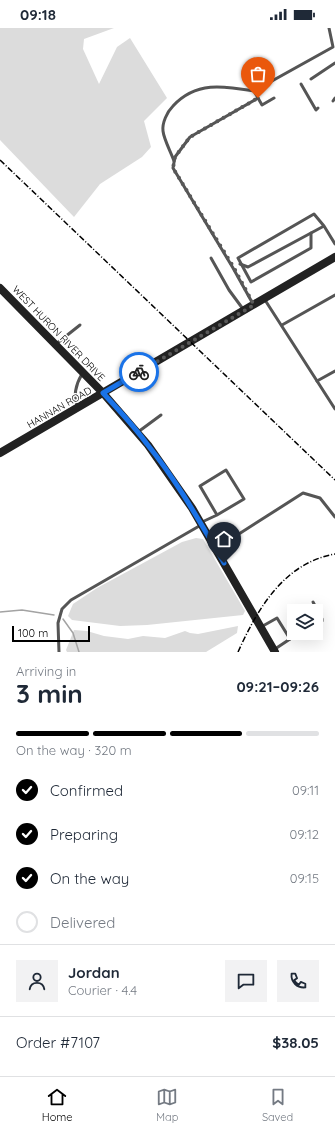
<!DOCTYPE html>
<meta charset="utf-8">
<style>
body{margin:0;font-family:Quicksand,sans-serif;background:#f2f2f3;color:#1f2937;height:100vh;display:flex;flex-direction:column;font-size:15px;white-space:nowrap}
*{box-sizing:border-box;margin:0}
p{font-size:13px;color:#747a83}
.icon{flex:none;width:22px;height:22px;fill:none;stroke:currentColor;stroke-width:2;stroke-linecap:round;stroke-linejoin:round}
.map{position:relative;height:624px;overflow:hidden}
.sheet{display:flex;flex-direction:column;background:#fff;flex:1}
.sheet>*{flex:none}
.buttons{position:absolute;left:287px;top:576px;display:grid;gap:8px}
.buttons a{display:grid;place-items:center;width:36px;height:36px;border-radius:0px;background:#fff;box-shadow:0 4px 16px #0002;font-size:20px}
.scale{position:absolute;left:12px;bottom:10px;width:78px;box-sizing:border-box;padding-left:4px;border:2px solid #000;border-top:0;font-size:11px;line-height:14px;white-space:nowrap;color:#000;-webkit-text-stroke:3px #fff;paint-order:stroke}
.pin{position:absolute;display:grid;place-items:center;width:34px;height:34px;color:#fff;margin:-41px -17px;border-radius:50% 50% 50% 0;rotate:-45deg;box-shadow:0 0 4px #0007}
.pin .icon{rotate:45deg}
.courier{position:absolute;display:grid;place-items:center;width:40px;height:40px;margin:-20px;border:3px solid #1a73e8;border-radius:50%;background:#fff;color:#222;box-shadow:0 1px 5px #0007}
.headline em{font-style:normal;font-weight:700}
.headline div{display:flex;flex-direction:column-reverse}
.headline{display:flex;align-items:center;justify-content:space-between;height:68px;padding:0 16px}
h1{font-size:26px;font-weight:700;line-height:30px}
.bar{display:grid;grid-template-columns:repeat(4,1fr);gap:6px 4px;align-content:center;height:48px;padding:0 16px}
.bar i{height:5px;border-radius:3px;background:#e0e1e3}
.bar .on{background:#000}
.bar p{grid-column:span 4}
.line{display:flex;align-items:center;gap:10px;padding:0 16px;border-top:1px solid #e0e1e3}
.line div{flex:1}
.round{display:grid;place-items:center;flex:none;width:42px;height:42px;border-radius:0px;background:#f2f2f3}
ol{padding:0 16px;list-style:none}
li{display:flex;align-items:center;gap:12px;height:44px}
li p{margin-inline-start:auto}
li .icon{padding:4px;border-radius:50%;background:#000;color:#fff;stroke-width:4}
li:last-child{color:#747a83}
li i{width:22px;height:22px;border:2px solid #e0e1e3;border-radius:50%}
.status{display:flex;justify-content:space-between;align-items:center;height:28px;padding:0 20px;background:#fff;direction:ltr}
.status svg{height:11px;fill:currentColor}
.tabs{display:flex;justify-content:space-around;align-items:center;height:56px;border-top:1px solid #e0e1e3;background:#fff;font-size:11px;color:#747a83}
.tabs a{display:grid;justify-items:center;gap:2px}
.tabs .on{color:#000}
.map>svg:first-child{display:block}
</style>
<div class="status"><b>09:18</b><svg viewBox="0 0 49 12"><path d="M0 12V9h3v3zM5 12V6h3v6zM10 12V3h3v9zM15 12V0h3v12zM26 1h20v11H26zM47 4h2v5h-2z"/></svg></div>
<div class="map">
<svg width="335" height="624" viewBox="0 0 335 624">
<rect width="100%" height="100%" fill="#fff"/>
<g fill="#dcdcdc">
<path d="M0,0H114L84,11L83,21L99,56L117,19L130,10L167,70L144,93L151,119L142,129L100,156L74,189L0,112Z"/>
<path d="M196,510L203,511L245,583L243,587L147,597L120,598L72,592L68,588L73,576L97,560L182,514Z"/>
<path d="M238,598L237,605L206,624H67L66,622L74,602L87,603L104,608L128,611L143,608L165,610L185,603L190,605L198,606Z"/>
</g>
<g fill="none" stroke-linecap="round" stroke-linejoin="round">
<g stroke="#a3a3a3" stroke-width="1.5">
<path d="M0,584L22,582L54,587"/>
<path d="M63,591L73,605L79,624"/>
</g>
<g stroke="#555" stroke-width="3">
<path d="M311,51L335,35"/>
<path d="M301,56L316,82L318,80"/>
<path d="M274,70L262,77L254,63L333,19L329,0"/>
<path d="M333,73L335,70"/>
<path d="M174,133C171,124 164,112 163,103C162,95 167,84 173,78C196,53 224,58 254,63"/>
<path d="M324,198L311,205V220L251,254L238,230L314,186L324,198L335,216"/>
<path d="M211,230L229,262L243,281"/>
<path d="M240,236L248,239L311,205"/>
<path d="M265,272L335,381"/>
<path d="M253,276L233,240L173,140L175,129L190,109L258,70"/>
<path d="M282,297L335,267"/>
<path d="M56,316L80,297"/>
<path d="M317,353L335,343"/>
<path d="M77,379C73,367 76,356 82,346"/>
<path d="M138,404L161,387"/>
<path d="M202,494L217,487L244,471L226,442L200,458L217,487"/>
<path d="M217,520L303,465L320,470L335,489"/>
<path d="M313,574L322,591V593L316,597"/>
<path d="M261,599L277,590L290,611L275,621"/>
<path d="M290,611L303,605"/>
<path d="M59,624L58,595L62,581L71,572L201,497"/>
</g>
<g stroke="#222" stroke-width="8">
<path d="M0,260L103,365L148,417L192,480L275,624"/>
<path d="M0,425L335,229"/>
</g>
<g stroke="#000" stroke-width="1.5" stroke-dasharray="6 2 1 2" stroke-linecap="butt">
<path d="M0,132L335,452"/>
<path d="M238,624C258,580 284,535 335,526"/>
</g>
</g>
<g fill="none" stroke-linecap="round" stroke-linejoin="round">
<path stroke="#595959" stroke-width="4" stroke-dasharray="0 7.2" d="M139,344L254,277L234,240L173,140L175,129L190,109L258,70"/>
<path stroke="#1a73e8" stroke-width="5" d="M139,344L103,365C118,381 134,398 147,416C177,453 200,494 224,535"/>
</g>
<g text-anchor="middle" stroke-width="3" stroke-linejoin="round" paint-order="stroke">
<g font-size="10" fill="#000" stroke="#fff">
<text transform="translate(59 305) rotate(46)" y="4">WEST HURON RIVER DRIVE</text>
<text transform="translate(59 379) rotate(-30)" y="4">HANNAN ROAD</text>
</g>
</g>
</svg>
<div class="buttons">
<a><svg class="icon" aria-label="layers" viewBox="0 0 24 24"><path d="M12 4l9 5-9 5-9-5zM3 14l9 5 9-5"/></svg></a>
</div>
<div class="scale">100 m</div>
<div class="pin" style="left:258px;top:70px;background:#ea580c"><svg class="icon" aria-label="bag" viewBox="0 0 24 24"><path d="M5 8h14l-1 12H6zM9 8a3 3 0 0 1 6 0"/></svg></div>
<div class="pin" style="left:224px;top:535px;background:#1f2937"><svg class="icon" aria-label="home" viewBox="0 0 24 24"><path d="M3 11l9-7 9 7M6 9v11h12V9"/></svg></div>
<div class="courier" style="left:139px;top:344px"><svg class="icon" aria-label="bike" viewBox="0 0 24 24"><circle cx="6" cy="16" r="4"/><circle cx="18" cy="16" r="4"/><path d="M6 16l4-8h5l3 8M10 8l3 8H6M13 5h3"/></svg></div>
</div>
<section class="sheet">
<div class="headline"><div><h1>3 min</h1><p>Arriving in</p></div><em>09:21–09:26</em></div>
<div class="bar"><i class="on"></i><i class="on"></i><i class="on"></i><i></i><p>On the way · 320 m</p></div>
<ol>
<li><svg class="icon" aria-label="check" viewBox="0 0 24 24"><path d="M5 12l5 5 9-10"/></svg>Confirmed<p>09:11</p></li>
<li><svg class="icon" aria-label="check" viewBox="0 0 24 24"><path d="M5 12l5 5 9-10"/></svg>Preparing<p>09:12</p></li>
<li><svg class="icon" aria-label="check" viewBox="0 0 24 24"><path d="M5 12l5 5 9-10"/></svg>On the way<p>09:15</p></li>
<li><i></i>Delivered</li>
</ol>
<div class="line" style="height:72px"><a class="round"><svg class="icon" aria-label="person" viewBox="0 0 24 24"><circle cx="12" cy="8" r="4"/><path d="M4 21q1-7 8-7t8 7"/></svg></a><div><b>Jordan</b><p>Courier · 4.4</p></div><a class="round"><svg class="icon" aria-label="chat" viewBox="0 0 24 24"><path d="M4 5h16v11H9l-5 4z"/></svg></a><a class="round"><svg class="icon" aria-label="phone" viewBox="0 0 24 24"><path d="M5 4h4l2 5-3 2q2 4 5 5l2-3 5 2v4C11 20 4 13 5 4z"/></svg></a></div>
<div class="line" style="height:52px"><div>Order #7107</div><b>$38.05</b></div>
</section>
<nav class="tabs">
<a class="on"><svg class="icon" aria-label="home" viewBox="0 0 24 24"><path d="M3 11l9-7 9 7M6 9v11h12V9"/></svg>Home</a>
<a><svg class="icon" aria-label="map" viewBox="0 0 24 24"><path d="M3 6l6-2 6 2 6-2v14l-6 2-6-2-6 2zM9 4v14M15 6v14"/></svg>Map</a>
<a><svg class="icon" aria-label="saved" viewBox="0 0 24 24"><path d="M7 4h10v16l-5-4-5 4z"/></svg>Saved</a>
</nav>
